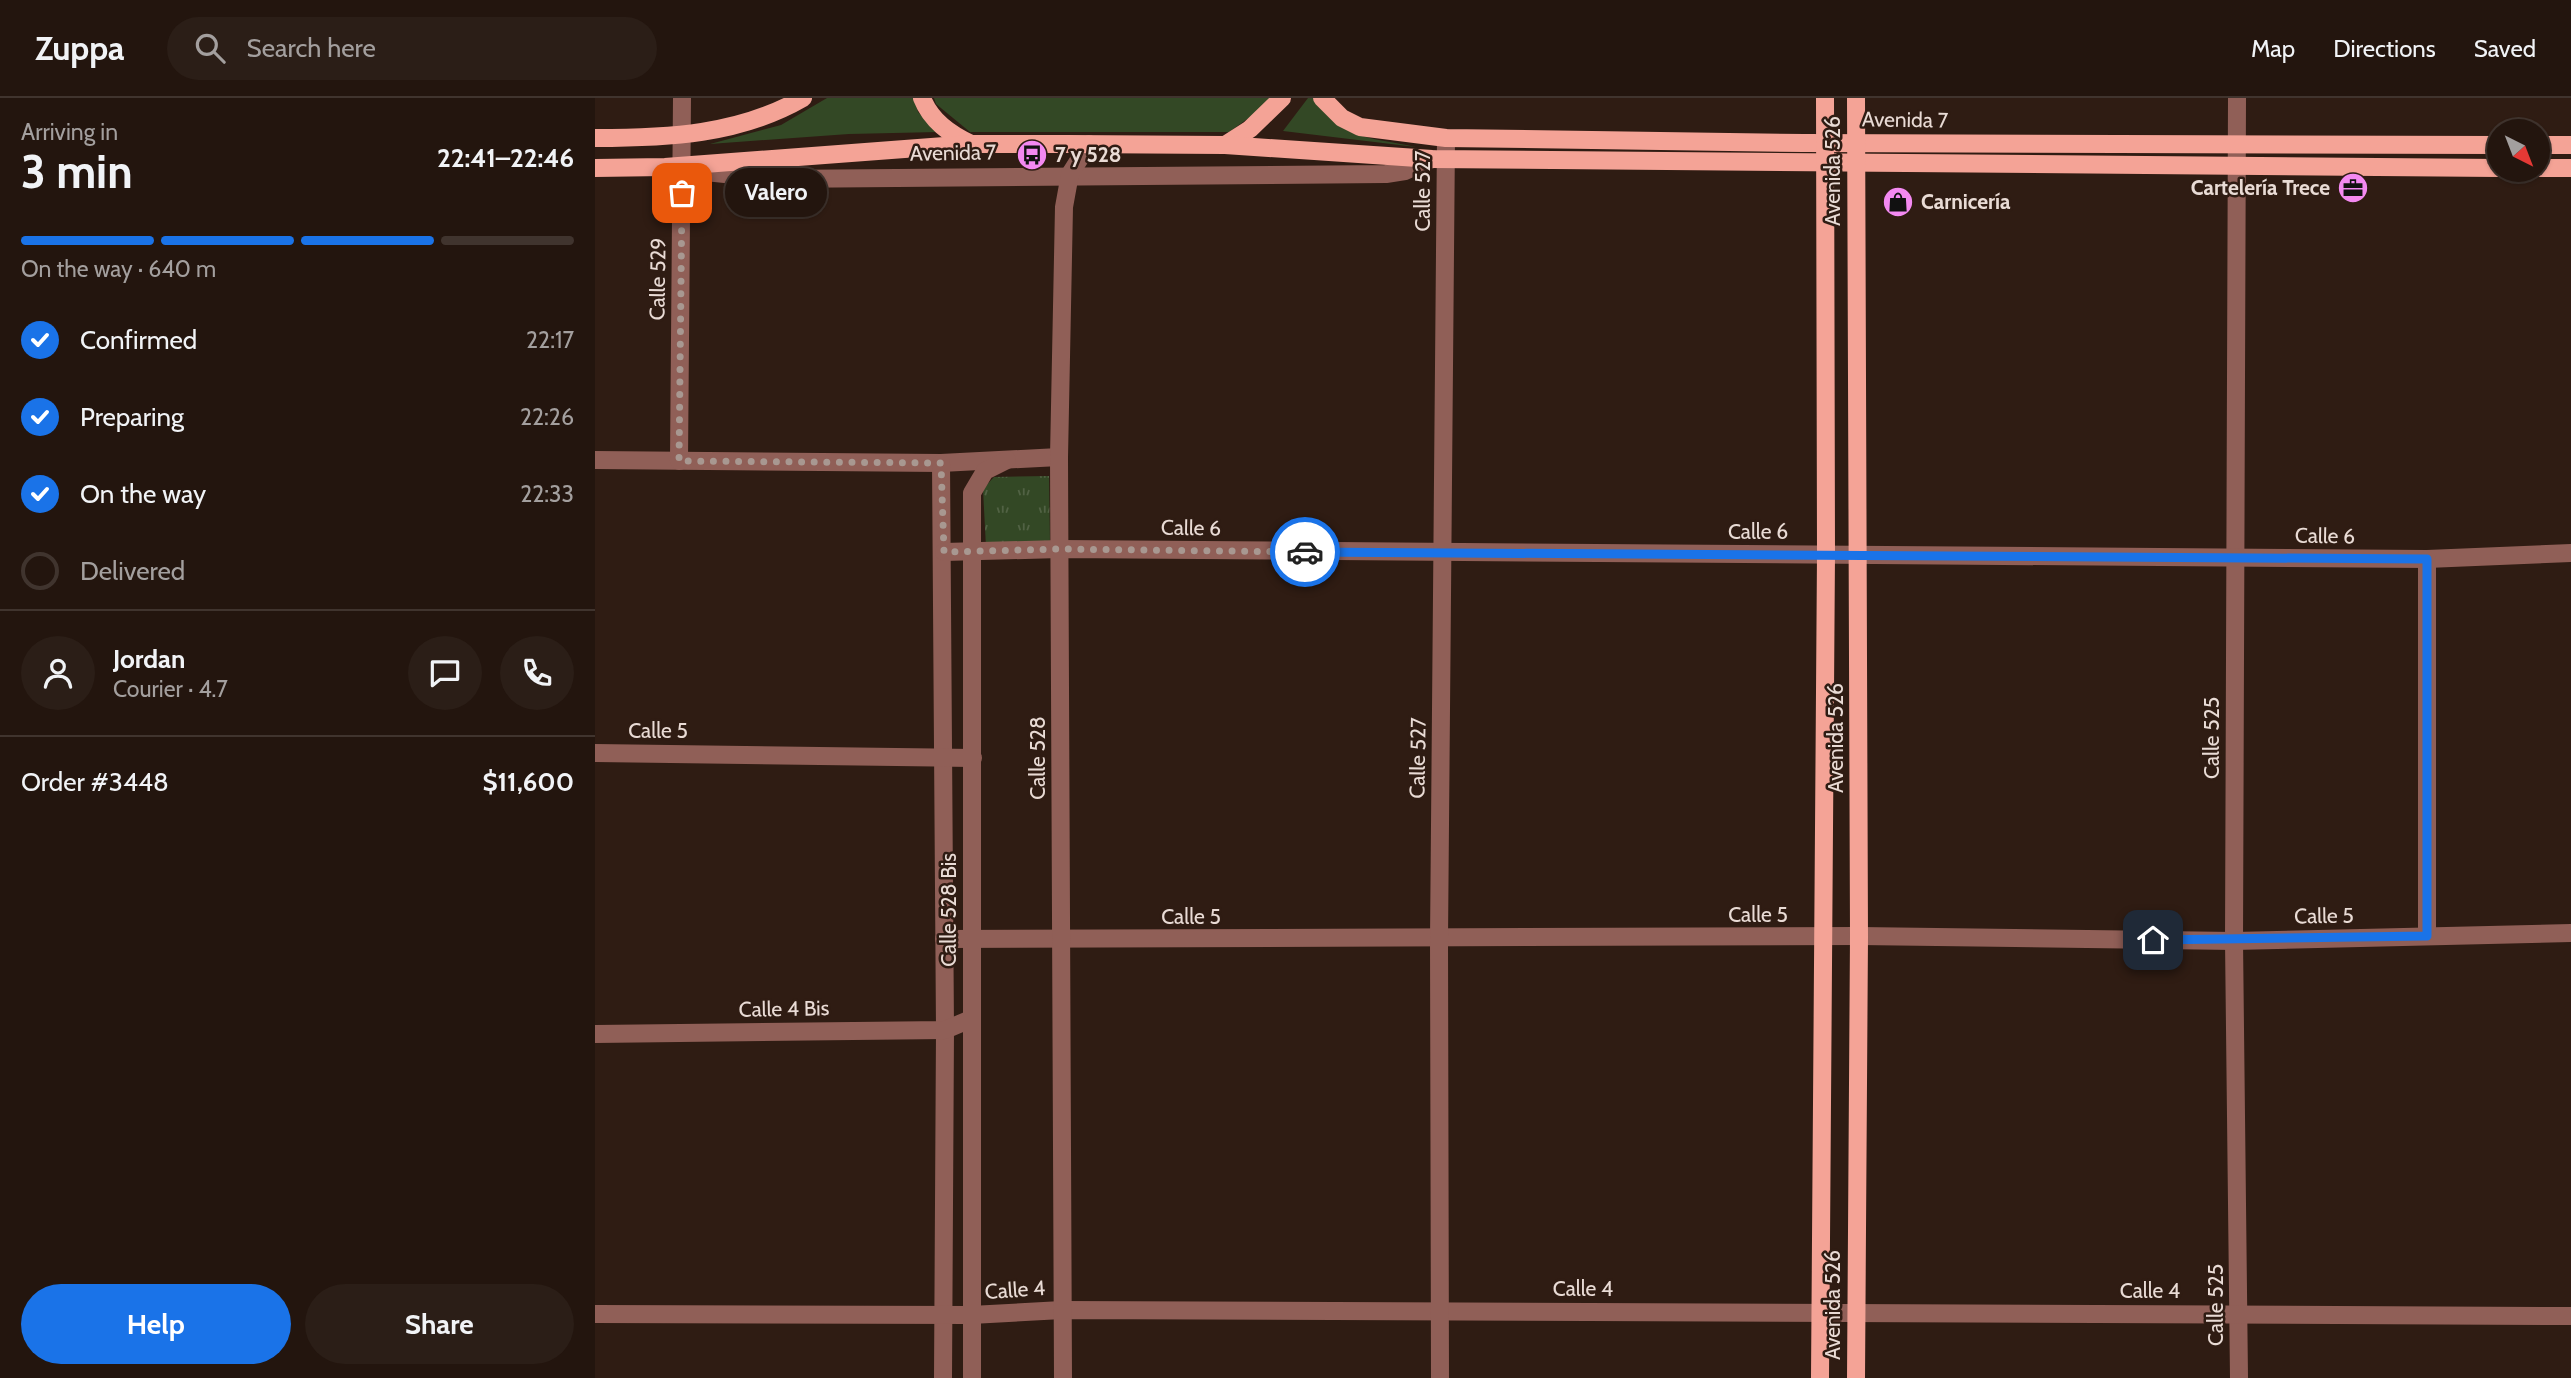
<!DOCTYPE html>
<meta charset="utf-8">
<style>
body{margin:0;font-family:Cabin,sans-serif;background:#2b1e17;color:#f1f3f6;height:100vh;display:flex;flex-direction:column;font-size:26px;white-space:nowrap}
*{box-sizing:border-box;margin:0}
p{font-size:23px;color:#a39f9e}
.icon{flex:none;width:38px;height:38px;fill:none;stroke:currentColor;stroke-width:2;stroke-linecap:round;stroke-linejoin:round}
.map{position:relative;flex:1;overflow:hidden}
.side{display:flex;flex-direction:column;background:#23150e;width:595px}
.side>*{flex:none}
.needle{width:46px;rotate:138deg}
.tools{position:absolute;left:1892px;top:21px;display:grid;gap:14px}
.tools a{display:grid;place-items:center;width:63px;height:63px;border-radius:50%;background:#23150e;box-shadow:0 2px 5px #0004,0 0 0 2px #40342e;font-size:35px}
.pin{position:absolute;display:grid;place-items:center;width:60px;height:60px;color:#fff;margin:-30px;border-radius:14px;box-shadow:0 4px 10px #0006}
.courier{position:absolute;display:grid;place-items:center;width:70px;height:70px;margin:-35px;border:5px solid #1a73e8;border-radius:50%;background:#fff;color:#222;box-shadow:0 2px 9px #0007}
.bubble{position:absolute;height:49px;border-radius:24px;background:#23150e;box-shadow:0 2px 5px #0004,0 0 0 2px #40342e;font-size:23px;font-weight:700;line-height:49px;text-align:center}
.headline em{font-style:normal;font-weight:700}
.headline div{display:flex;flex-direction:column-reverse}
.headline{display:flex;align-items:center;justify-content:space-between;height:119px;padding:0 21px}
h1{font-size:46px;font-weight:700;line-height:52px}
.bar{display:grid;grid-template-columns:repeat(4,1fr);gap:10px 7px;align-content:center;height:84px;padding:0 21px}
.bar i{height:9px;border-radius:5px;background:#40342e}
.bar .active{background:#1a73e8}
.bar p{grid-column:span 4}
.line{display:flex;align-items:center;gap:18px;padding:0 21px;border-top:2px solid #40342e}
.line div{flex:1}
.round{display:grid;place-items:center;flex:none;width:74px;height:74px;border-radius:37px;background:#2b1e17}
ol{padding:0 21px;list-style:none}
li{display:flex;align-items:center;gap:21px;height:77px}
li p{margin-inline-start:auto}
li .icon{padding:7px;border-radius:50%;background:#1a73e8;color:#fff;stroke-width:4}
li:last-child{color:#a39f9e}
li i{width:38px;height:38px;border:4px solid #40342e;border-radius:50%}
.cta{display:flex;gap:14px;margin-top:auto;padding:14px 21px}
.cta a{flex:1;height:80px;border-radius:42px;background:#1a73e8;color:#fff;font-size:28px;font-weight:700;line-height:80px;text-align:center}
.cta a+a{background:#2b1e17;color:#f1f3f6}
header{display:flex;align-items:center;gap:42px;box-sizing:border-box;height:98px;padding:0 35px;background:#23150e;border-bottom:2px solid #40342e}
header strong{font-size:33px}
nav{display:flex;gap:38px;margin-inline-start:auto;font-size:24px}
.search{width:490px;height:63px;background:#2b1e17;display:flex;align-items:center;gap:18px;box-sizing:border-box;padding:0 24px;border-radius:38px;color:#a39f9e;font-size:26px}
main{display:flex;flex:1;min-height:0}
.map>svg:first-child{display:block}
</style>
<header>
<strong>Zuppa</strong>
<div class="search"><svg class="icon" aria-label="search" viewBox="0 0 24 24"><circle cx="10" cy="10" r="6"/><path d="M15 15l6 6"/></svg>Search here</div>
<nav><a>Map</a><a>Directions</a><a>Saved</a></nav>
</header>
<main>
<section class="side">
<div class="headline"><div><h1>3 min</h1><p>Arriving in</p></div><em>22:41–22:46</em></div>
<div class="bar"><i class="active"></i><i class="active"></i><i class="active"></i><i></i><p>On the way · 640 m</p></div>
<ol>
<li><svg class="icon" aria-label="check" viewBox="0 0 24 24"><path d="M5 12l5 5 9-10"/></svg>Confirmed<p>22:17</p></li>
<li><svg class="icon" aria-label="check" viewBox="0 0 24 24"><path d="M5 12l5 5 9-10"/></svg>Preparing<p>22:26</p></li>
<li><svg class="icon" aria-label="check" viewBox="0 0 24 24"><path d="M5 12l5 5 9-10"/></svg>On the way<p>22:33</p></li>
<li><i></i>Delivered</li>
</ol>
<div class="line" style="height:126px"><a class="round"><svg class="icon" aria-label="person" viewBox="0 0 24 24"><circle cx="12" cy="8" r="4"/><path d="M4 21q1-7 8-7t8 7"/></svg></a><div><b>Jordan</b><p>Courier · 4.7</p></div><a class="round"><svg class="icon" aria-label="chat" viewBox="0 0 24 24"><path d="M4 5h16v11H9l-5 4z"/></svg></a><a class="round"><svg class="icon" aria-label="phone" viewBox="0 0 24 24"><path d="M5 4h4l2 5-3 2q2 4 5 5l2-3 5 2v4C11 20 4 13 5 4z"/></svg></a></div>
<div class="line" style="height:91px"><div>Order #3448</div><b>$11,600</b></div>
<div class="cta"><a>Help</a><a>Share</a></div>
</section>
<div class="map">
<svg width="1976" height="1280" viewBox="0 0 1976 1280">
<defs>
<pattern id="park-tufts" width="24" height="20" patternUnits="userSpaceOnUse" patternTransform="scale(1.75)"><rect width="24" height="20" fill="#334825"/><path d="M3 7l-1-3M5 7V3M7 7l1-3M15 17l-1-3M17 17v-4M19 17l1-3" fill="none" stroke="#516244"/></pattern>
</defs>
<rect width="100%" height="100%" fill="#2f1c13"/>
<g fill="#334825">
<path d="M232,0H319L323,14L343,34L254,36L115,46L186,27Z"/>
<path d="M339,0H677L673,6L634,34H375L341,6Z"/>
<path d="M713,0H718C747,42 775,39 821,49L688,33Z"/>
</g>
<path fill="url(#park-tufts)" d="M454,378L455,447L391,449L388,391L399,379Z"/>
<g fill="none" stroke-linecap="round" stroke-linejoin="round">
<g stroke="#905f57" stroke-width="18">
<path d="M1642,0L1639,843L1644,1280"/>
<path d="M91,69L110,74L180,81L791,76L810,73L837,61"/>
<path d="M0,362L346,365L464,359"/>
<path d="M84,363L87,0"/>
<path d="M346,365L350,932L348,1280"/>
<path d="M349,454L465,451L1832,461L1976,455"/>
<path d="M0,655L378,660"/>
<path d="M1832,838V461"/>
<path d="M349,841L1264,838L1639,843L1976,835"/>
<path d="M0,936L350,932L376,921"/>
<path d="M0,1216L376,1217L467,1212L1976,1218"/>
<path d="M377,1280V395L390,373L412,362"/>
<path d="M468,1280L464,359L469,109L475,76L494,46"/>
<path d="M845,1280L844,841L851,40"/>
</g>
<g stroke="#f4a396" stroke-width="18">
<path d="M327,0C336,23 355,36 376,46"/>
<path d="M727,0L747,20L765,29L851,40L1209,45L1904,47"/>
<path d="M0,40C72,40 144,37 208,0"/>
<path d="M630,47L655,31L687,0"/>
<path d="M1942,47H1976"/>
<path d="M0,70L70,69L376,46H474L630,47L837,61L1904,70"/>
<path d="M1942,70H1976"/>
<path d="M1225,1280L1231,456L1230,0"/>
<path d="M1261,1280L1264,838L1261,0"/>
</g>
</g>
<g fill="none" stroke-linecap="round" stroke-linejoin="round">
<path stroke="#a89891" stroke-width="7" stroke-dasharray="0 12.6" d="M87,95L84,363L346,365L349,454L465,451L710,454"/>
<path stroke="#1a73e8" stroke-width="9" d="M710,454L1832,461V838L1558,842"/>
</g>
<defs>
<g id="bus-disc" transform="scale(1.575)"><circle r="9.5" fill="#f389f1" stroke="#2f1c13"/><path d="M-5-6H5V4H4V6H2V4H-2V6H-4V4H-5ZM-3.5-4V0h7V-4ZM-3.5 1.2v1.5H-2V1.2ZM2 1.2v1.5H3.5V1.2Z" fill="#111"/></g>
<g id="office-disc" transform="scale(1.575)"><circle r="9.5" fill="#f389f1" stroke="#2f1c13"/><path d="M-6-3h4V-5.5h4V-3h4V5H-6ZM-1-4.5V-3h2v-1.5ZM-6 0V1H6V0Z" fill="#111"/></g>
<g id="shop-disc" transform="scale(1.575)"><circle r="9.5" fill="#f389f1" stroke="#2f1c13"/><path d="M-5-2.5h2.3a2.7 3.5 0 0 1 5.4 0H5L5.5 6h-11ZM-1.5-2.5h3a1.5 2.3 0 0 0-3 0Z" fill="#111"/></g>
</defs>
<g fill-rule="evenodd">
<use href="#bus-disc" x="437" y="57"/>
<use href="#office-disc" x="1758" y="90"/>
<use href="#shop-disc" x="1303" y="104"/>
</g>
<g text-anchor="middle" stroke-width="5" stroke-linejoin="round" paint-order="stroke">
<g font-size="21" fill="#e9dbd5" stroke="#2f1c13">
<text transform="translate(1310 22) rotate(1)" y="7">Avenida 7</text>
<text transform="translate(358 55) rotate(-1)" y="7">Avenida 7</text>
<text transform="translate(1238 73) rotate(-90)" y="7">Avenida 526</text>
<text transform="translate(828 93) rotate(-90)" y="7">Calle 527</text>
<text transform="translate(63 181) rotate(-89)" y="7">Calle 529</text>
<text transform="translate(596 430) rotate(1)" y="7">Calle 6</text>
<text x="1163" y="441">Calle 6</text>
<text transform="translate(1730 438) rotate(1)" y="7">Calle 6</text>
<text x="63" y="640">Calle 5</text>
<text transform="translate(1241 640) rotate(-90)" y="7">Avenida 526</text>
<text transform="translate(1617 640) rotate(-90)" y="7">Calle 525</text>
<text transform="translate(443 660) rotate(-90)" y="7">Calle 528</text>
<text transform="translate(823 660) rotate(-89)" y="7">Calle 527</text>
<text transform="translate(354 812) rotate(-90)" y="7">Calle 528 Bis</text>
<text x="1163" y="824">Calle 5</text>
<text transform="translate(1729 818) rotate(-1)" y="7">Calle 5</text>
<text x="596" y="826">Calle 5</text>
<text transform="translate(189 911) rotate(-1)" y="7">Calle 4 Bis</text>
<text x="988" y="1198">Calle 4</text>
<text transform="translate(420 1192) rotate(-4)" y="7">Calle 4</text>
<text x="1555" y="1200">Calle 4</text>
<text transform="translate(1238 1207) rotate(-90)" y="7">Avenida 526</text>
<text transform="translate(1621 1207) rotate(-90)" y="7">Calle 525</text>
</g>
<g font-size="21" font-weight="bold" fill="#e9dbd5" stroke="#2f1c13" text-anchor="start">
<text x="460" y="64">7 y 528</text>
<text x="1735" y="97" text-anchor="end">Cartelería Trece</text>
<text x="1326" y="111">Carnicería</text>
</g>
</g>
</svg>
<div class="tools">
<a><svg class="needle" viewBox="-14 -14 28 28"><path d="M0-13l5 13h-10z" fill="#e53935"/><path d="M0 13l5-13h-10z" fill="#a39f9e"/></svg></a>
</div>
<div class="pin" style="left:87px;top:95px;background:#ea580c"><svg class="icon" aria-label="bag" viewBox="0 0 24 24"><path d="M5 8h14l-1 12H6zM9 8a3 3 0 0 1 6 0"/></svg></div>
<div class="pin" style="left:1558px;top:842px;background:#1f2937"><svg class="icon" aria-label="home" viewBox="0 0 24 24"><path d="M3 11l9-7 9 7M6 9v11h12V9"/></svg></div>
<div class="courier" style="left:710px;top:454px"><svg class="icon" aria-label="car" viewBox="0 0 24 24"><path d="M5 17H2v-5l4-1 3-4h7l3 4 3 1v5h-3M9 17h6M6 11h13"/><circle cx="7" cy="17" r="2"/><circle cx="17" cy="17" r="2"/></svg></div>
<div class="bubble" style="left:130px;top:70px;width:102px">Valero</div>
</div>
</main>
